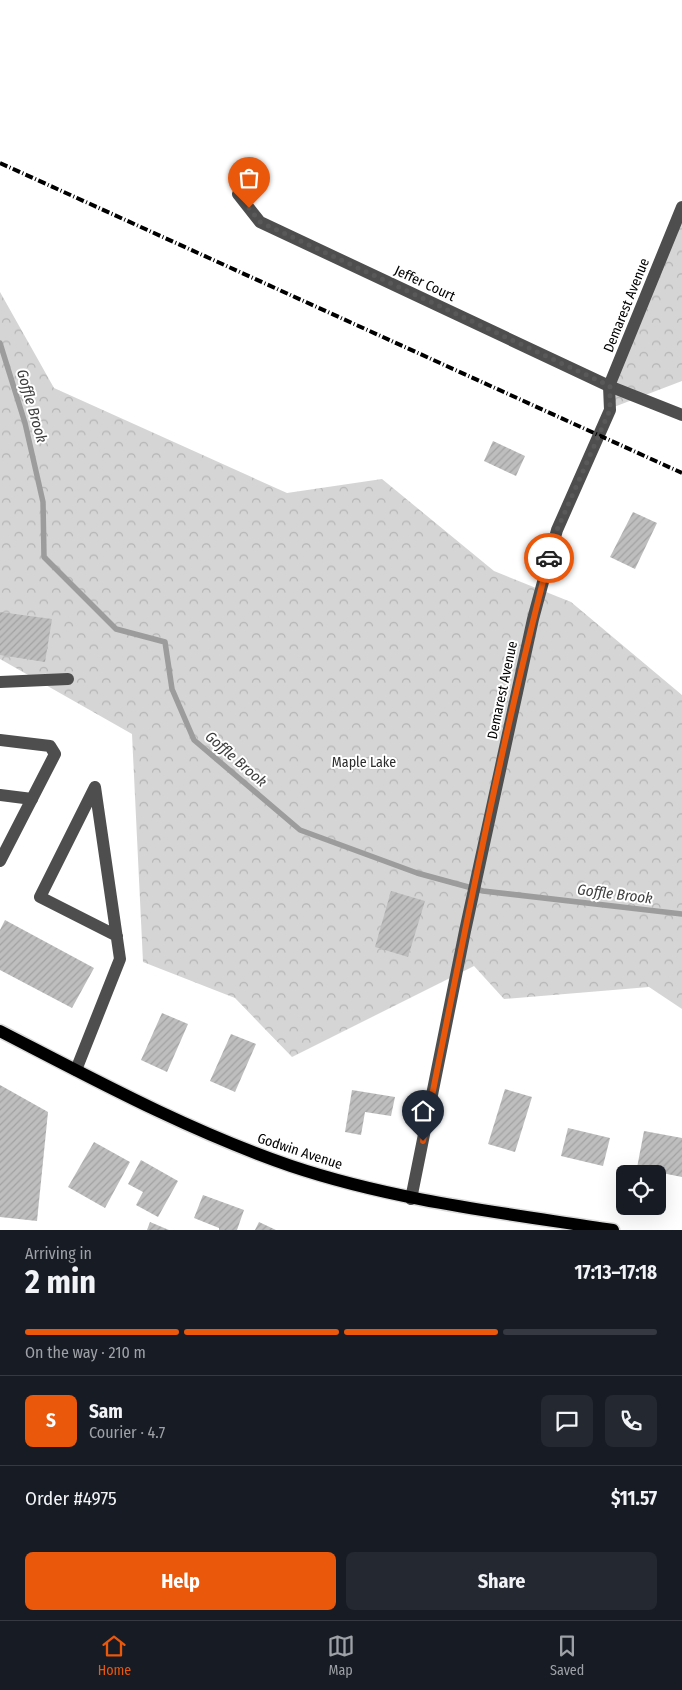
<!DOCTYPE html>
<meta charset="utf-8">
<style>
body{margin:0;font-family:"Fira Sans Condensed",sans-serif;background:#242831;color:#f1f3f6;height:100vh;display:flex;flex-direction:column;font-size:19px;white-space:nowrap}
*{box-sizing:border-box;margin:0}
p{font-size:16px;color:#9ea1a6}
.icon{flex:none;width:28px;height:28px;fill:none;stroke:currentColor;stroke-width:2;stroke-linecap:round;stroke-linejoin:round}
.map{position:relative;height:1230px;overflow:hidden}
.panel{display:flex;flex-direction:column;background:#171b24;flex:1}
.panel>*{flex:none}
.tools{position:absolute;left:616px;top:1165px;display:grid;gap:10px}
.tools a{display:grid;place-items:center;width:50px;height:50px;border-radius:8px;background:#171b24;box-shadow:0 5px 20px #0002;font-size:25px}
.pin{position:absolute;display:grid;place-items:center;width:42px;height:42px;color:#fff;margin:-51px -21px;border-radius:50% 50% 50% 0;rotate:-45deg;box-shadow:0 0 5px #0007}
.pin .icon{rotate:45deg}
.courier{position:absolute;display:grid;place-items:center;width:50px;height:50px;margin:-25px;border:4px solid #ea580c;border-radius:50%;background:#fff;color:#222;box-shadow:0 1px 6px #0007}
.summary em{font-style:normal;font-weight:700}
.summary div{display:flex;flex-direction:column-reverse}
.summary{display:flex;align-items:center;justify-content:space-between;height:85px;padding:0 25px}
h1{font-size:32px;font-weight:700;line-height:38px}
.bar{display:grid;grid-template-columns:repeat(4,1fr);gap:8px 5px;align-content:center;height:60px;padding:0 25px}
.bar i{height:6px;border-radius:4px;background:#363941}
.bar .active{background:#ea580c}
.bar p{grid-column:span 4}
.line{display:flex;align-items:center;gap:12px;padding:0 25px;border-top:1px solid #363941}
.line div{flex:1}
.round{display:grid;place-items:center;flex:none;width:52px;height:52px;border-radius:8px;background:#242831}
.cta{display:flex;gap:10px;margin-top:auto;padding:10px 25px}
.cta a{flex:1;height:58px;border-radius:8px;background:#ea580c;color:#fff;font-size:20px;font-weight:700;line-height:58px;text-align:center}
.cta a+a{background:#242831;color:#f1f3f6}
.tabs{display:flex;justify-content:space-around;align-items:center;height:70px;border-top:1px solid #363941;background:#171b24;font-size:14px;color:#9ea1a6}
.tabs a{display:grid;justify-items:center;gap:2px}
.tabs .active{color:#ea580c}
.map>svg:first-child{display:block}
</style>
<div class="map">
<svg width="682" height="1230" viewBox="0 0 682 1230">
<defs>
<pattern id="forest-crowns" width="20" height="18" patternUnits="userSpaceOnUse" patternTransform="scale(1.25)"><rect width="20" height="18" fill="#d5d5d5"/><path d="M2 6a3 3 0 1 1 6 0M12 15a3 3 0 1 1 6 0" fill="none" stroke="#b5b5b5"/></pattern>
<pattern id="building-hatch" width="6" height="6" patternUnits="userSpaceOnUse" patternTransform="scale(1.25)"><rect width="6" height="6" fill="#bebebe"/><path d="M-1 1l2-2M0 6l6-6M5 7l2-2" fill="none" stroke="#a2a2a2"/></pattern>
</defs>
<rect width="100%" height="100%" fill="#fff"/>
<g fill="url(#forest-crowns)">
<path d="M682,203V381L606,410Z"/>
<path d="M0,292L54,388L287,493L382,479L494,571L571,602L682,695V1009L649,987L504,999L474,966L292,1057L235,998L143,962L132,734L0,659Z"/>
</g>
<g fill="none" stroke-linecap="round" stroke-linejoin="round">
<path stroke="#9c9c9c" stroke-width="5.5" d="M0,343L25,423L43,502L44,557L116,629L165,642L172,689L194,740L300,830L417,873L483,891L682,914"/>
</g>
<g fill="url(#building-hatch)">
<path d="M493,441L525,456L516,476L484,461Z"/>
<path d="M633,512L657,523L635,569L610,557Z"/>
<path d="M0,612L52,619L45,662L0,655Z"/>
<path d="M391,891L425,901L408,957L375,947Z"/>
<path d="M5,920L94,968L72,1008L0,970V930Z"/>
<path d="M162,1013L188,1024L167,1072L141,1060Z"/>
<path d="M231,1034L256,1044L235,1092L210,1081Z"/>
<path d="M0,1085L48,1112L37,1221L0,1217Z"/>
<path d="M505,1089L532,1097L515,1152L488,1144Z"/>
<path d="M352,1090L395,1097L391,1116L365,1112L361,1135L345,1132Z"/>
<path d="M568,1128L610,1138L603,1166L561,1156Z"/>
<path d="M644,1131L682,1138V1177L637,1168Z"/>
<path d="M94,1142L130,1162L105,1208L68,1187Z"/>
<path d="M141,1160L178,1181L158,1217L136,1205L143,1192L128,1184Z"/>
<path d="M203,1195L244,1210L237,1230H219V1228L194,1218Z"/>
<path d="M150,1222L169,1230H147Z"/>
<path d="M259,1222L276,1230H255Z"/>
</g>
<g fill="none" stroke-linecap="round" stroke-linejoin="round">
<g stroke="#dbdbdb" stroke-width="15">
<path id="major" d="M0,1031C95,1080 189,1131 291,1166C395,1201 505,1213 613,1230"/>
</g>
<g stroke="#4e4e4e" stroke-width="12">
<path d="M238,194L260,222L609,386L682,415"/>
<path d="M0,682L68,679"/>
<path d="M0,740L50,746L55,754L0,861"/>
<path d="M0,795L32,799"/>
<path d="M76,1070L120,959L95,787L40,897L117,936"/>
<path d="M411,1199L465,931L533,619L557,530L610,410L609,386L682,207"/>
</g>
<use href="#major" stroke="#000" stroke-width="12"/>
<path stroke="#000" stroke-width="4" stroke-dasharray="8 2.5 1 2.5" stroke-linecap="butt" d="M0,163L682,473"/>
</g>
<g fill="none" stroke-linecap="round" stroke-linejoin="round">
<path stroke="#595959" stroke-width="5" stroke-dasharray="0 9" d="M249,208L260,222L610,386V410L557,530L549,558"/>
<path stroke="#ea580c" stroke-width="6" d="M423,1141C462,946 499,750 549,558"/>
</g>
<g text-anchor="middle" stroke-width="4" stroke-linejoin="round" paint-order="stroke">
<g font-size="14" fill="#000" stroke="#fff">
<text transform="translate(425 283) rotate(25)" y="5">Jeffer Court</text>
<text transform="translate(626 305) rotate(-68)" y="5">Demarest Avenue</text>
<text transform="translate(502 690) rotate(-78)" y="5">Demarest Avenue</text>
<text transform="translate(300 1151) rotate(18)" y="5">Godwin Avenue</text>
</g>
<g font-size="14" fill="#2c2c2c" stroke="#fff">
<text x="364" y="767">Maple Lake</text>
</g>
<g font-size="15" font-style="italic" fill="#3d3d3d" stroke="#fff">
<text transform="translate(32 406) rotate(74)" y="5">Goffle Brook</text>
<text transform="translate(236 759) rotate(41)" y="5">Goffle Brook</text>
<text transform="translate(615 894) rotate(7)" y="5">Goffle Brook</text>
</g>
</g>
</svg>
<div class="tools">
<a><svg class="icon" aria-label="locate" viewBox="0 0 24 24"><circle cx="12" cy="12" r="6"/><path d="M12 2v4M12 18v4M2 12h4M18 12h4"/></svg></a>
</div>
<div class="pin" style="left:249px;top:208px;background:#ea580c"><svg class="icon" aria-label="bag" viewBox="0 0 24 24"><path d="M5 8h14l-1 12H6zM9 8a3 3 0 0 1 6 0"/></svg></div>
<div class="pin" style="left:423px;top:1141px;background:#1f2937"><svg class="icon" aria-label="home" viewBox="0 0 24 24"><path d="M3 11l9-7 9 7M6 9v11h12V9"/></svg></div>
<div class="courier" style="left:549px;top:558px"><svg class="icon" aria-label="car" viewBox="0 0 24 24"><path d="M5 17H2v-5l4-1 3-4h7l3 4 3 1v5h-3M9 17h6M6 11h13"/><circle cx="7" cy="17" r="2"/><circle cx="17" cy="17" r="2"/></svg></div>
</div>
<section class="panel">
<div class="summary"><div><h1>2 min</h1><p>Arriving in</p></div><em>17:13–17:18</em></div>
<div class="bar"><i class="active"></i><i class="active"></i><i class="active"></i><i></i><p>On the way · 210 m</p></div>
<div class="line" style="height:90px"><b class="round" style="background:#ea580c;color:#fff">S</b><div><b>Sam</b><p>Courier · 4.7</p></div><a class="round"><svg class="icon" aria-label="chat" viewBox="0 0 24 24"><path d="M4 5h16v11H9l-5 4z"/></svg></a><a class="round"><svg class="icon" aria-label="phone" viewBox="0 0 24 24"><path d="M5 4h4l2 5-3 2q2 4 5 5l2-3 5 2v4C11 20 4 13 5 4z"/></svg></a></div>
<div class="line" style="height:65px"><div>Order #4975</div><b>$11.57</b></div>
<div class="cta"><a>Help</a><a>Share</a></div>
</section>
<nav class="tabs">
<a class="active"><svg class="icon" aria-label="home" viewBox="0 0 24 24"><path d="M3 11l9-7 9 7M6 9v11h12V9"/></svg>Home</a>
<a><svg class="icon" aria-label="map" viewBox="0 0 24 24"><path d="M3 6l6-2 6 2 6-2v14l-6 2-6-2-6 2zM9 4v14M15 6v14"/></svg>Map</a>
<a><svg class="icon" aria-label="saved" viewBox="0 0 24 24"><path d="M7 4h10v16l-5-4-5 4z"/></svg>Saved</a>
</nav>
